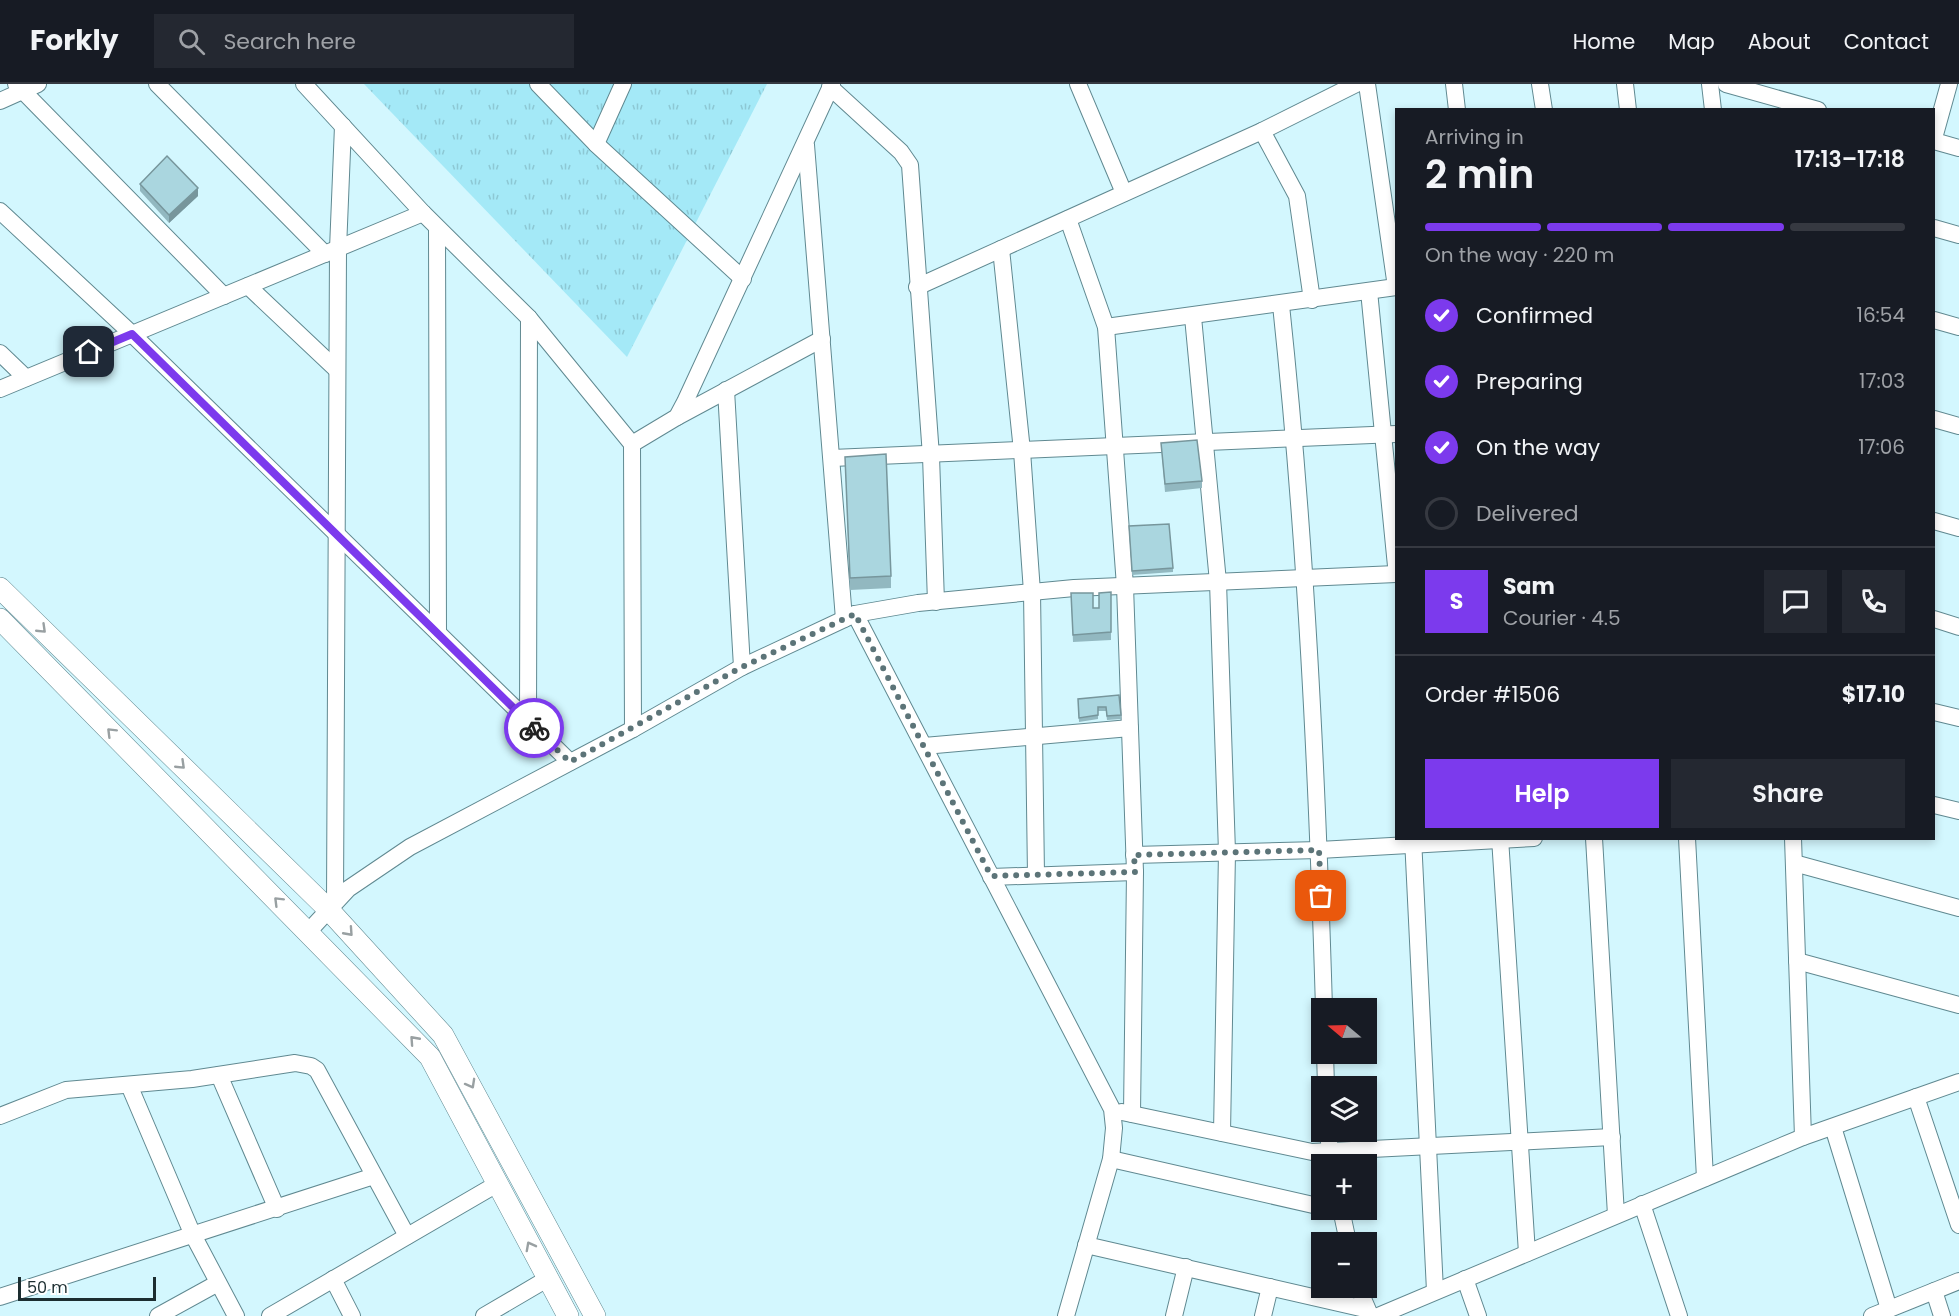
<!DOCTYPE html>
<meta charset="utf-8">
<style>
body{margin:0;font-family:Poppins,sans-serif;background:#242831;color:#f1f3f6;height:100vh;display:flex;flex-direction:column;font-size:22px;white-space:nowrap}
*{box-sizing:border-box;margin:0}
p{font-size:20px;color:#9ea1a6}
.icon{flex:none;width:33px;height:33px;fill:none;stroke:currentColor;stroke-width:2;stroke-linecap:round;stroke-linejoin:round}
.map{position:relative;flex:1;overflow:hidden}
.side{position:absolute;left:1395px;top:24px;width:540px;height:732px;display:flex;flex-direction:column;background:#171b24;border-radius:0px;box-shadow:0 3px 9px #0003}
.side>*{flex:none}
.needle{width:39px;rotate:289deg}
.buttons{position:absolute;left:1311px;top:914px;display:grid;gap:12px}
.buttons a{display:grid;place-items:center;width:66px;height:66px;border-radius:0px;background:#171b24;box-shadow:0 3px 9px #0003;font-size:30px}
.scale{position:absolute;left:18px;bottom:15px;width:138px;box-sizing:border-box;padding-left:6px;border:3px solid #1c2d30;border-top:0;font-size:16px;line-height:21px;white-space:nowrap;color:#1c2d30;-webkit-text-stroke:4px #fff;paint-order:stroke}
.pin{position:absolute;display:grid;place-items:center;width:51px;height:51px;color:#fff;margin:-26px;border-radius:12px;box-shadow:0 3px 9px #0006}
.courier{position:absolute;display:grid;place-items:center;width:60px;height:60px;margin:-30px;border:4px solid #7c3aed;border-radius:50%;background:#fff;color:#222;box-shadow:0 2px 8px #0007}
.head em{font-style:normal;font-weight:600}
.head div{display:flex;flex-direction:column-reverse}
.head{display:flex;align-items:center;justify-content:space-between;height:102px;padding:0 30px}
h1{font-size:39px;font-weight:600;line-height:45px}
.bar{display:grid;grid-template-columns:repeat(4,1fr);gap:9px 6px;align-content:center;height:72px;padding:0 30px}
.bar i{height:8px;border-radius:4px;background:#363941}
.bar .on{background:#7c3aed}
.bar p{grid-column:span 4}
.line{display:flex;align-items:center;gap:15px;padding:0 30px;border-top:2px solid #363941}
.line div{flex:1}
.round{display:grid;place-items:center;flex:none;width:63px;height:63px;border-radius:0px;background:#242831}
ol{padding:0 30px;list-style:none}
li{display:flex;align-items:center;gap:18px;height:66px}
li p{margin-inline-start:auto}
li .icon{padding:6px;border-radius:50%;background:#7c3aed;color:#fff;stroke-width:4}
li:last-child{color:#9ea1a6}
li i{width:33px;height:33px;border:3px solid #363941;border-radius:50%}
.action{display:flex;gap:12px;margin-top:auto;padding:12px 30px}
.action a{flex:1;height:69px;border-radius:0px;background:#7c3aed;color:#fff;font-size:24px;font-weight:600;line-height:69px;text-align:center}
.action a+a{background:#242831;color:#f1f3f6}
header{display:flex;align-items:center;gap:36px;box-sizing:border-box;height:84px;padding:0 30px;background:#171b24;border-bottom:2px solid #363941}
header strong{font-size:28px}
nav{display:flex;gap:33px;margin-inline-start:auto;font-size:21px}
.search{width:420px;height:54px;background:#242831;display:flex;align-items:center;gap:15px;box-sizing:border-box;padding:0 21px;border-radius:0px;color:#9ea1a6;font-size:22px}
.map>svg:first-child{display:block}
</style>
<header>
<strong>Forkly</strong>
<div class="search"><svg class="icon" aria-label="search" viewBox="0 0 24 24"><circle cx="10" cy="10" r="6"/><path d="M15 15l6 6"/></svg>Search here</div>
<nav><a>Home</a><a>Map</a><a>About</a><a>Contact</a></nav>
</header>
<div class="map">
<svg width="1959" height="1232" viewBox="0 0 1959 1232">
<defs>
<pattern id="grass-tufts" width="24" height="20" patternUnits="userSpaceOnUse" patternTransform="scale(1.5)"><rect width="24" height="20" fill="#a4e9f7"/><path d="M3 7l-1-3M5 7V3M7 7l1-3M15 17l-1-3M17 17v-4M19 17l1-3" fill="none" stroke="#8dc8d4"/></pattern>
</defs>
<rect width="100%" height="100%" fill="#d3f7fe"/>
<path fill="url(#grass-tufts)" d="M364,0H767L627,273Z"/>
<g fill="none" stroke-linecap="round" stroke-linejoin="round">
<g stroke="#608991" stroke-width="18">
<g id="minor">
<path d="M16,0L224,212"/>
<path d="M157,0L325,170"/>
<path d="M304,0L423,129L529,234L632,360L677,333L685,318L832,0"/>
<path d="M538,0L596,60L743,195"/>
<path d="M1078,0L1124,109"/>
<path d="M1367,0L1396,203"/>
<path d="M1454,0L1457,26"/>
<path d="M1540,0L1544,26"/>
<path d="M1625,0L1628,26"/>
<path d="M1710,0L1713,26"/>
<path d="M1726,0L1818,26"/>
<path d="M830,3L901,68L910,81L931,372L936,518"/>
<path d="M0,17L38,0"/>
<path d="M1262,47L1297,112L1312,216"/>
<path d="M1934,54L1949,0"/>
<path d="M1934,57L1959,64"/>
<path d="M596,60L623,0"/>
<path d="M806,61L844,535"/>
<path d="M0,127L132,250L570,678"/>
<path d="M1068,135L1106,243L1125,502L1135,788L1132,1030"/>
<path d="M437,144L438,549"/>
<path d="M1934,144L1959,151"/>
<path d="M1001,165L1022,367L1032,508L1036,791"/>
<path d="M248,202L337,286"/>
<path d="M917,203L1262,47L1356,0"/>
<path d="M1369,207L1396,482"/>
<path d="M1281,221C1306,455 1317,689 1324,924"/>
<path d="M1193,233L1218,498L1227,768L1222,1049"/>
<path d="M1934,236L1959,243"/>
<path d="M1106,243L1396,203"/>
<path d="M0,269L26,294"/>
<path d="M0,305L423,129"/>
<path d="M726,306L742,583"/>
<path d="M677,333L822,255"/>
<path d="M1934,335L1959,342"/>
<path d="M632,360L633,645"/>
<path d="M832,374L1396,350"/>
<path d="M1934,437L1959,444"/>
<path d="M855,530L1112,1025L1114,1044L1111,1075L1066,1232"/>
<path d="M1934,535L1959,543"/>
<path d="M1934,628L1959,634"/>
<path d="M528,638L529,234"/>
<path d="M924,662L1130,644"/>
<path d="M1934,721L1959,727"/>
<path d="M1413,754L1435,1207"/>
<path d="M1500,754L1527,1169"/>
<path d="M1594,754L1616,1131"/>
<path d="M1687,754L1705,1094"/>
<path d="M1793,754L1803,1053"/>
<path d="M1134,771L1319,766L1534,754"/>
<path d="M1794,779L1959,824"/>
<path d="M991,793L1135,788"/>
<path d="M335,818L338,165L343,42"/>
<path d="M308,848L348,805L410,763L633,645L742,583L855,530L918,519L1074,504L1396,490"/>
<path d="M1797,877L1959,921"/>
<path d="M1325,969L1326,1002"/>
<path d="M219,991L277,1125"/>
<path d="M129,1001L192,1149L236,1232"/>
<path d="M1916,1013L1959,1141"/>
<path d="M1122,1028L1312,1068L1612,1053"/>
<path d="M0,1032L66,1006L192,995L295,979L311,982L317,986L407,1152"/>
<path d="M1833,1043L1889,1225"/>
<path d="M1328,1047L1331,1080"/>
<path d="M1111,1075L1322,1123"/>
<path d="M1642,1120L1679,1232"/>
<path d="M1341,1125L1348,1158"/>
<path d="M1086,1161L1365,1225"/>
<path d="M333,1195L352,1232"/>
<path d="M1465,1195L1478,1232"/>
<path d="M1358,1203L1370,1231"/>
<path d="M1934,1207L1942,1232"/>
<path d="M0,1213L374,1092"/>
<path d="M158,1232L218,1199"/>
<path d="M270,1232L497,1100"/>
<path d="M484,1232L547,1195"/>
<path d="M1174,1232L1186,1183"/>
<path d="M1263,1232L1270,1203"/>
<path d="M1378,1232L1803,1053L1959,998"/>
<path d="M1872,1232L1959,1197"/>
</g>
</g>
<g stroke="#608991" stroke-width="22">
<g id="tertiary">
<path d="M0,504L328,825L443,951L595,1232"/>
<path d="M0,535L430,973L568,1232"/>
</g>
</g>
<use href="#minor" stroke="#fff" stroke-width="16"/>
<use href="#tertiary" stroke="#fff" stroke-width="21"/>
</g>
<g fill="#92b8c0">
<path d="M140,100L198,112L169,139L140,107Z"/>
<path d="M1161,359L1202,397V404L1165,408Z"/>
<path d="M845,373L891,492V504L850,506Z"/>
<path d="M1129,442L1173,484V488L1132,491Z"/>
<path d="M1111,508V556L1073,558L1071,509L1093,524H1099Z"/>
<path d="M1119,611L1121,635L1107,636L1106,627H1098V635L1079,638L1078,615Z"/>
</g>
<path fill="#77969c" d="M198,104V112L169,139V131Z"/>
<g fill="#aad6df" stroke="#77969c" stroke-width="1.5">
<path d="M167,72L198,104L169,131L140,100Z"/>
<path d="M1197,356L1202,397L1165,400L1161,359Z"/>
<path d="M886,370L891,492L850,494L845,373Z"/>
<path d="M1169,440L1173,484L1132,487L1129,442Z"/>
<path d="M1111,508V548L1073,551L1071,509H1093V524H1099V509Z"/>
<path d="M1119,611L1121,631L1107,632L1106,623H1098V631L1079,634L1078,615Z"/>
</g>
<defs><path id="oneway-chevron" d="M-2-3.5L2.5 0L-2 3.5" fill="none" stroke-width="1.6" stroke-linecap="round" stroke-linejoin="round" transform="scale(1.5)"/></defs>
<g stroke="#99a0a2">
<use href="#oneway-chevron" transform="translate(42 545) rotate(44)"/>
<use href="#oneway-chevron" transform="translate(111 648) rotate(-135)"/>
<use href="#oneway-chevron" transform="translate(181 681) rotate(44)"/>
<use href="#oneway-chevron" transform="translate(278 817) rotate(-135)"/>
<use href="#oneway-chevron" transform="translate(349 848) rotate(48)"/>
<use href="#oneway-chevron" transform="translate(414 956) rotate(-132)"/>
<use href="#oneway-chevron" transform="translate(471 1000) rotate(61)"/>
<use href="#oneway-chevron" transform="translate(530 1162) rotate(-118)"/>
</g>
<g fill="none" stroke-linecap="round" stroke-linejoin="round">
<path stroke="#5c7478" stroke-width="6" stroke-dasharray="0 10.8" d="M534,644L570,678L742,583L855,530L991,792L1135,788L1134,771L1319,766L1321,812"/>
<path stroke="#7c3aed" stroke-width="8" d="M89,268L132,250L534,644"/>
</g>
</svg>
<div class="buttons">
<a><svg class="needle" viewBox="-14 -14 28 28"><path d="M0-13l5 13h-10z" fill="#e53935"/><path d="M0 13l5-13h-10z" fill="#9ea1a6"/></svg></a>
<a><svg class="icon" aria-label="layers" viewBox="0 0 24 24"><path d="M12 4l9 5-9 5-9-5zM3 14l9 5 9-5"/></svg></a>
<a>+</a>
<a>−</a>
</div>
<div class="scale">50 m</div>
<div class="pin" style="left:1321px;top:812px;background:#ea580c"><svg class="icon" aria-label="bag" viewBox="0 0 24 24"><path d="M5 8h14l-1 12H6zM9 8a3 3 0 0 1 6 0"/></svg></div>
<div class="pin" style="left:89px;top:268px;background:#1f2937"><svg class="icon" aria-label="home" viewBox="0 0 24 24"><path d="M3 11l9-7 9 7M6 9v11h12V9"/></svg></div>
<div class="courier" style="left:534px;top:644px"><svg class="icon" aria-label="bike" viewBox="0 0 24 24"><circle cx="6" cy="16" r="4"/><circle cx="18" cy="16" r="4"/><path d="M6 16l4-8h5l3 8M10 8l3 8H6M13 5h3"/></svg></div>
<section class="side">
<div class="head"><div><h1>2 min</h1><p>Arriving in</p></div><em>17:13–17:18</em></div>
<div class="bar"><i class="on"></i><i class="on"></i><i class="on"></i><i></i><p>On the way · 220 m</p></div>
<ol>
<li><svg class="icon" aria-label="check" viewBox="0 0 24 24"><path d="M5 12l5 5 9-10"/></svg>Confirmed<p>16:54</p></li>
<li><svg class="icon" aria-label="check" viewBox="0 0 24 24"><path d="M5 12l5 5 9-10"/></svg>Preparing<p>17:03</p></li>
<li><svg class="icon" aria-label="check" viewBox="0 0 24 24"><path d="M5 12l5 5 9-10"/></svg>On the way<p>17:06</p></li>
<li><i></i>Delivered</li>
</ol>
<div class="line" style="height:108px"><b class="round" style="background:#7c3aed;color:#fff">S</b><div><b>Sam</b><p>Courier · 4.5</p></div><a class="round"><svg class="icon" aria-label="chat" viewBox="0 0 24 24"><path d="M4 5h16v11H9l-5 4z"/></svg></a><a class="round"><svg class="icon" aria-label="phone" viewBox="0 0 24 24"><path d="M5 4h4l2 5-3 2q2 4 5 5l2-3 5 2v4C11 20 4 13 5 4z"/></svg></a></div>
<div class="line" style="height:78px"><div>Order #1506</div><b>$17.10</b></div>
<div class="action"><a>Help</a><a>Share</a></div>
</section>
</div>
